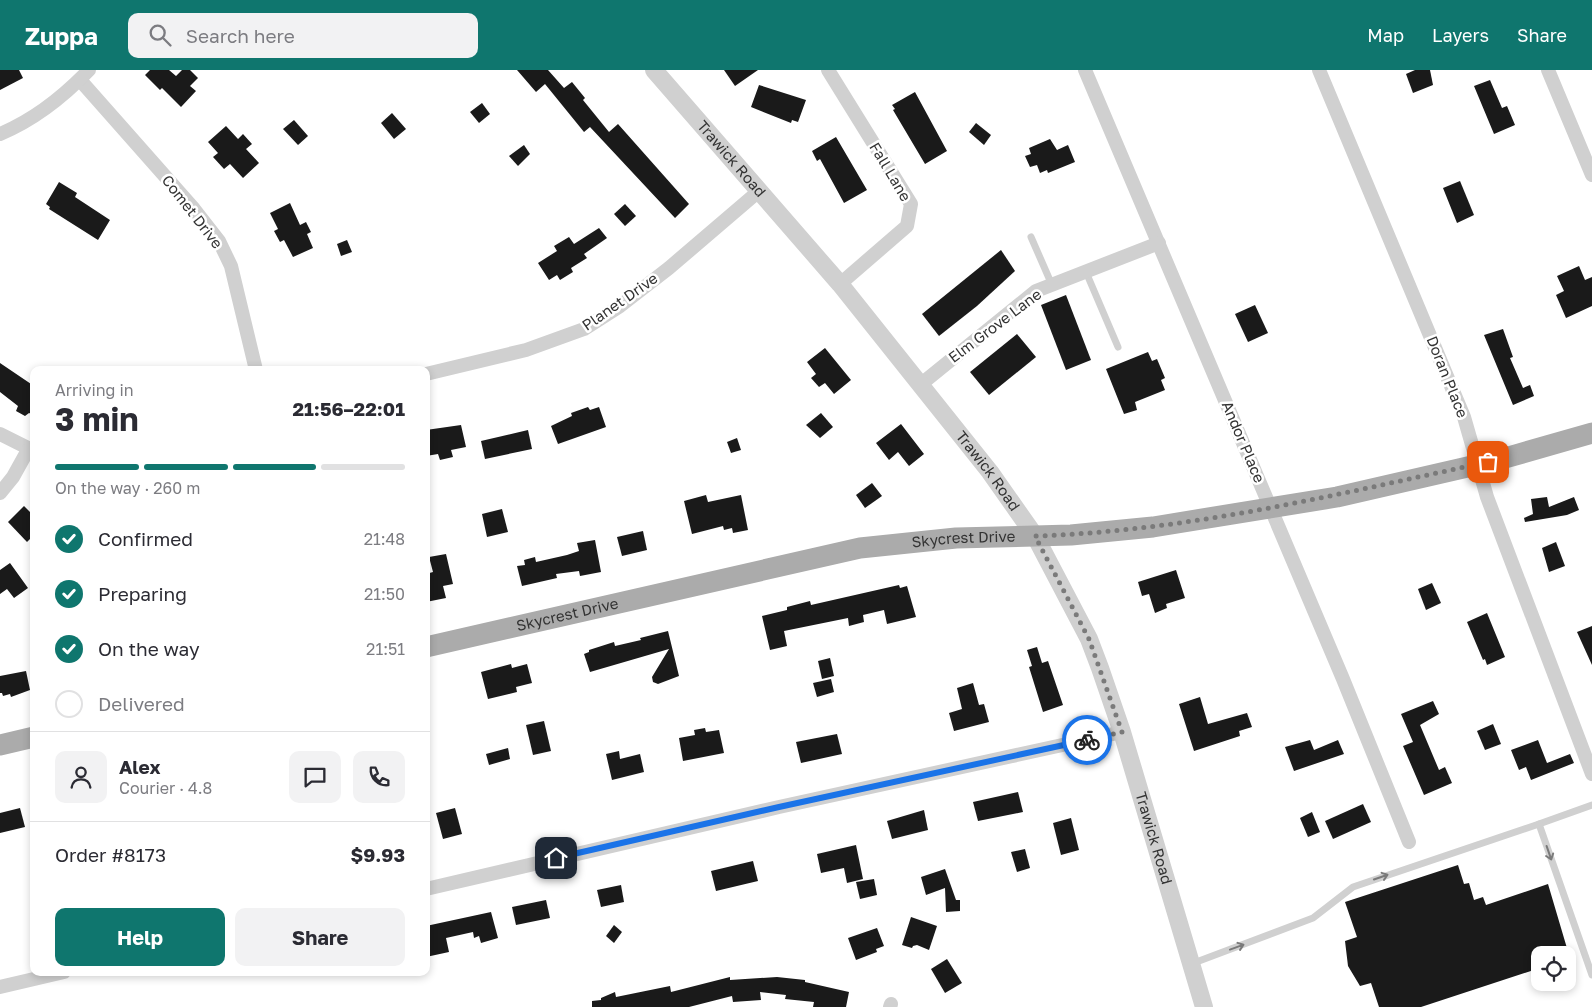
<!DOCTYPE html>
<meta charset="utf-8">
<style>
body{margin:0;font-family:"Golos Text",sans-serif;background:#f2f2f3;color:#2b2b33;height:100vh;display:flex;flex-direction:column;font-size:19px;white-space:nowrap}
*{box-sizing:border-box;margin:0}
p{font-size:16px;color:#7c7c81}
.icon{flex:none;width:28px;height:28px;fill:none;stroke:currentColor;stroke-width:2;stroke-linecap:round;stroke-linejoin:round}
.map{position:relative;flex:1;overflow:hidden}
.drawer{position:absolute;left:30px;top:296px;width:400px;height:610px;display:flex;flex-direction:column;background:#fff;border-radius:10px;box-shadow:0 2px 8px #0003}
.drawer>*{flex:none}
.controls{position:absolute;left:1531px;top:876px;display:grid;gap:10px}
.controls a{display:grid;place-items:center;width:45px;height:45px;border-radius:10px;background:#fff;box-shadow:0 2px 8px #0003;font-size:25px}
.pin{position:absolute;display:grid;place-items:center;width:42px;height:42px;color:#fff;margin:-21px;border-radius:10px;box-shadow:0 2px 8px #0006}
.courier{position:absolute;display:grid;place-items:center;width:50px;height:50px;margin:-25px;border:4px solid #1a73e8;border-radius:50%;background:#fff;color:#222;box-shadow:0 1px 6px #0007}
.overview em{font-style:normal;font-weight:700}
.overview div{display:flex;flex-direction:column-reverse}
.overview{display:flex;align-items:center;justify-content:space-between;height:85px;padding:0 25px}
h1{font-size:32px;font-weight:700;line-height:38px}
.bar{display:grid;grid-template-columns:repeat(4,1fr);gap:8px 5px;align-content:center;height:60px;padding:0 25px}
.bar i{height:6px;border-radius:4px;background:#e1e1e2}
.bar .current{background:#0f766e}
.bar p{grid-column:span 4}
.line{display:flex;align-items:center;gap:12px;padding:0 25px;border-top:1px solid #e1e1e2}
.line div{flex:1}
.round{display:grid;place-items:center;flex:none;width:52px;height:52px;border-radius:10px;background:#f2f2f3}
ol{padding:0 25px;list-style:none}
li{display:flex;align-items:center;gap:15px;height:55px}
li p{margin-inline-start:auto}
li .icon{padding:5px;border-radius:50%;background:#0f766e;color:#fff;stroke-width:4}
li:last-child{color:#7c7c81}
li i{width:28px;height:28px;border:2px solid #e1e1e2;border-radius:50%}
.action{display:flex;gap:10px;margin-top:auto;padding:10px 25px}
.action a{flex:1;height:58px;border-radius:10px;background:#0f766e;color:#fff;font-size:20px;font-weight:700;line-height:58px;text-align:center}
.action a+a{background:#f2f2f3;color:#2b2b33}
header{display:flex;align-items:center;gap:30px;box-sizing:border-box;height:70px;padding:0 25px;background:#0f766e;color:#fff}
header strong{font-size:24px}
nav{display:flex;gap:28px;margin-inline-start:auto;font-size:18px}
.search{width:350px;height:45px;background:#f2f2f3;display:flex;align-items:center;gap:12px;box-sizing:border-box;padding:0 18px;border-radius:10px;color:#7c7c81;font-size:19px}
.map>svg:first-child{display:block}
</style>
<header>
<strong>Zuppa</strong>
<div class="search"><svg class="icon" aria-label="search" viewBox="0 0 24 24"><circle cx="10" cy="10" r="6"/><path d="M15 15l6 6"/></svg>Search here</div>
<nav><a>Map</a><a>Layers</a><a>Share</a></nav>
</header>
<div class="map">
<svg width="1592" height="937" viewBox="0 0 1592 937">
<rect width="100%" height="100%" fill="#fff"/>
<g fill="#1a1a1a">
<path d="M0,0H19L23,8L0,20Z"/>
<path d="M150,0H169L176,6L182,0H190L198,8L190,16L196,21L181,37L162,18L160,20L145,5Z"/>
<path d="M517,0H548L564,18L572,12L585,28L583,30L609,62L618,54L689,134L675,148L590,57L584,62L545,14L536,22Z"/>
<path d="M724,0H758L735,16Z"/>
<path d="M1415,0H1430L1433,15L1413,23L1406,4Z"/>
<path d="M1490,10L1502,38L1507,36L1515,55L1494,64L1474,16Z"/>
<path d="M759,15L806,30L798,52L792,50L791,53L751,37Z"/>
<path d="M915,22L947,81L925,94L893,40L895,39L892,35Z"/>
<path d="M482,33L490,44L479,53L470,42Z"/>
<path d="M392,43L406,59L394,69L381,53Z"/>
<path d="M294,50L308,66L298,75L283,59Z"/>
<path d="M976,53L991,65L984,75L969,62Z"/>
<path d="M226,56L238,69L243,64L252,74L246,79L259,93L243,108L230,94L224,99L213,87L218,83L208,72Z"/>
<path d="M836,67L867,120L844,133L820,89L817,91L812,81Z"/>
<path d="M1050,69L1057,80L1068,75L1075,92L1048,103L1047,100L1040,103L1037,95L1030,97L1025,86L1031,84L1029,78Z"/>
<path d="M524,75L530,84L518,96L509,86Z"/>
<path d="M1460,111L1474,145L1457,153L1443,118Z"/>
<path d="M59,112L77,123L75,127L110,150L98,170L49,139L50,137L46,134Z"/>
<path d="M290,133L300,155L306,152L311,162L307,164L313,178L293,187L284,170L280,172L274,161L278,159L270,143Z"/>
<path d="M625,134L636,146L625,156L614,144Z"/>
<path d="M599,158L607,168L584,184L587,188L571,198L573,202L560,210L557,205L549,210L538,193L557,181L554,176L569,167L574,174Z"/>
<path d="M347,170L352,182L341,186L337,174Z"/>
<path d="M1001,180L1015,201L977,236L939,266L922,244Z"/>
<path d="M1579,196L1585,210L1592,207V236L1566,248L1556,225L1564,221L1557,206Z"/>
<path d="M1066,225L1091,290L1066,300L1041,235Z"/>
<path d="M1255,235L1268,263L1248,272L1235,244Z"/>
<path d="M1503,259L1513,287L1510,288L1523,318L1530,315L1534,326L1513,335L1484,265Z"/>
<path d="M1017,264L1036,287L989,325L970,302Z"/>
<path d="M825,278L851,310L834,324L825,313L819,317L811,308L816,304L807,292Z"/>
<path d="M1148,282L1152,291L1157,289L1165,308L1161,310L1165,320L1135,332L1137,340L1124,344L1106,299Z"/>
<path d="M0,293L34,316V345L29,343L25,346L16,341L18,336L0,322Z"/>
<path d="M588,337L590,340L599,337L606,357L558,374L551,356L572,346L571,343Z"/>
<path d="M821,343L833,357L820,368L806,355Z"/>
<path d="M901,354L924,384L909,396L898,382L889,390L876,373Z"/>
<path d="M461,355L466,377L451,380L453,387L440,390L438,384L426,386V360Z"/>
<path d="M528,360L532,379L485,389L481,371Z"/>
<path d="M737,368L741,380L731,383L727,372Z"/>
<path d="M872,413L882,426L865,438L856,425Z"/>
<path d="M706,425L708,432L741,425L748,460L733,463L732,458L724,460L723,456L692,464L684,431Z"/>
<path d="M1547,427L1549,437L1574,427L1579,440L1567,445L1525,452L1524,448L1533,444L1531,429Z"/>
<path d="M24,436L34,446V465L27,472L8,452Z"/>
<path d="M502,439L508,462L487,467L482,444Z"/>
<path d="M643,461L647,480L622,486L617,467Z"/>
<path d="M595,470L601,502L580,506L579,501L556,504L557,508L522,516L517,496L525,495L524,490L535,487L536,492L567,485L579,481L577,473Z"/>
<path d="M1556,472L1565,496L1549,502L1542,478Z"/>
<path d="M446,484L453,514L443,516L446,528L426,532V504L433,502L429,487Z"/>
<path d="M10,493L28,518L14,528L7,519L0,524V500Z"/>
<path d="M1176,500L1185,528L1166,534L1167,538L1155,543L1149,524L1142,526L1138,512Z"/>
<path d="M1432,513L1441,533L1426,540L1418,519Z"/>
<path d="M899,515L900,518L907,516L916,547L887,554L884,540L863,545L864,552L849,556L848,548L784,561L787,576L770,580L762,546L787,540V537L810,531L811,535Z"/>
<path d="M1487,543L1505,587L1487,595L1485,589L1483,590L1467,552Z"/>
<path d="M1592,556V595L1577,562Z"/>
<path d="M668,561L679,606L658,614L653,612L652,607L669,579L590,602L584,584L589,582V580L614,572L615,576L641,570L640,568Z"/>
<path d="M1037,577L1042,593L1048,591L1063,635L1043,642L1029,597L1032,596L1027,580Z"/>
<path d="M830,588L834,606L822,609L818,591Z"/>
<path d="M511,594L512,598L527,594L532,613L516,617L517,622L488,629L481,602Z"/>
<path d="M26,601L30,620L11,627L10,624L3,626L2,623H0V606Z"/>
<path d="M831,609L834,622L817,627L813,613Z"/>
<path d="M973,613L979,635L984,634L989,652L954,661L949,643L962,639L957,618Z"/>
<path d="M1200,627L1208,654L1247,643L1252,657L1239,661L1240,666L1194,681L1179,634Z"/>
<path d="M1433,631L1439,644L1420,655L1439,700L1445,697L1452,713L1424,725L1403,676L1413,672L1401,644Z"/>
<path d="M544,651L551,681L533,685L526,655Z"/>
<path d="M1493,654L1501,674L1485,680L1477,661Z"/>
<path d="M705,658L706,662L719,660L724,683L683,691L679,668L695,665L694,660Z"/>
<path d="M837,664L842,684L801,693L796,672Z"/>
<path d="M1310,670L1314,680L1338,670L1344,684L1294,701L1285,677Z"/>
<path d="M1538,670L1547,693L1570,684L1574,693L1531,710L1526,697L1519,700L1511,680Z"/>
<path d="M508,678L510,689L489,695L486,684Z"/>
<path d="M619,681L620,689L640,684L644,702L612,710L606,684Z"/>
<path d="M1018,722L1023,742L978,751L973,732Z"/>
<path d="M1363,734L1371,752L1333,769L1325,751Z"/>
<path d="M20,738L25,757L0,763V743Z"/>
<path d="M455,738L462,764L443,769L436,743Z"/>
<path d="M924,740L928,760L892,769L887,751Z"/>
<path d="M1312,742L1320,762L1308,767L1300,748Z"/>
<path d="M1071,748L1079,780L1061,785L1053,753Z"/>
<path d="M856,775L863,809L847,813L844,798L821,803L817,784Z"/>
<path d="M1025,779L1030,798L1017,802L1011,782Z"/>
<path d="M753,791L758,811L716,821L711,801Z"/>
<path d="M1458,795L1464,814L1469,813L1474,830L1483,827L1486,835L1548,814L1569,885H1540V898L1421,937H1379L1371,913L1360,916L1348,896L1345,871L1357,867L1345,832Z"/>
<path d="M945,799L956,830H960V841L946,842L945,818L926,825L921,807Z"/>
<path d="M874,809L877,825L860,829L856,812Z"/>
<path d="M621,815L624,832L601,837L597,820Z"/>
<path d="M546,830L550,848L516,855L512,837Z"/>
<path d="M491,842L498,868L481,873L479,866L474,868L473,862L446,868L449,882L426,887V856Z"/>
<path d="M911,847L937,856L929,880L917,875L913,876L912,878L902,875Z"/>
<path d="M614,855L622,862L614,873L606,866Z"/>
<path d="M877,858L884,876L876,879L877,882L856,890L848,868Z"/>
<path d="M947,889L962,913L945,923L931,899Z"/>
<path d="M730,907V910L777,907L805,910V912L849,922L846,937H813L814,932L785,929L786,925L760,922L761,930L733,932L732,926L689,937H592V931L601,930V928L615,922L616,927L670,916L671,922Z"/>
</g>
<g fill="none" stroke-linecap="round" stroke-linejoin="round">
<g stroke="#d0d0d0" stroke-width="7">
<path d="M1031,167L1052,215"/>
<path d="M1086,202L1118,277"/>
<path d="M1539,754L1592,735"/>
<path d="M1191,894L1313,848L1353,817L1539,754L1592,905"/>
</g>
<g stroke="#d0d0d0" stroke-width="14">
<path d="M828,0L911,134L907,156L840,214"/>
<path d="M1085,0L1343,609L1409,772"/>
<path d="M1319,0L1464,347L1487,427L1592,704"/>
<path d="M1548,0L1592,105"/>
<path d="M80,10L194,139L219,171L231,196L256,300"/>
<path d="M0,64C34,50 64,26 89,0"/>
<path d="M426,304L526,280L584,259L620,236L669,198L759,121"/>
<path d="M920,315L1036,221L1159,173"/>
<path d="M0,364L34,381"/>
<path d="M0,423L13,407L28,380"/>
<path d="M426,819L779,737L1122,662"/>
<path d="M0,917L64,902"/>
<path d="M890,937L891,934"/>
</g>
<path stroke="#d0d0d0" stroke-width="18" id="s1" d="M654,0L840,214L990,402L1035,466L1089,569L1100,598L1122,662L1204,937"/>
<g stroke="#ababab" stroke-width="21">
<path id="s2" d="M426,577L860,478L956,468L1071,465L1153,457L1337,427L1498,390L1592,363"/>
<path d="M0,675L34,667"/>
</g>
</g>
<defs><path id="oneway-shaft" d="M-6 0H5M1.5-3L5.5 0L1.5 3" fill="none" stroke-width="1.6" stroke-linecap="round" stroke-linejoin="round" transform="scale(1.25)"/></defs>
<g stroke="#7a7a7a">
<use href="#oneway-shaft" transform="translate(1549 783) rotate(71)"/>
<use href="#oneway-shaft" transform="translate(1381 807) rotate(-19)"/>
<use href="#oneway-shaft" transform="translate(1237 877) rotate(-20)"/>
</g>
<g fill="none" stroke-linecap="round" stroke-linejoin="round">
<path stroke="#7a7a7a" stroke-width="5" stroke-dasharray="0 9" d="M1087,670L1122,662L1089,569L1035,466C1190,461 1337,424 1488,392"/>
<path stroke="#1a73e8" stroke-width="6" d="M556,788L779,737L1087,670"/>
</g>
<g text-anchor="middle" stroke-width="5" stroke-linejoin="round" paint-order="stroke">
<g font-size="15" fill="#333" stroke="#fff">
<text dy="5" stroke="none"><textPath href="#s1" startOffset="118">Trawick Road</textPath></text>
<text transform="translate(890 102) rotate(59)" y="5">Fall Lane</text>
<text transform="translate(192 142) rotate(52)" y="5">Comet Drive</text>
<text transform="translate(620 232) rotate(-35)" y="5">Planet Drive</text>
<text transform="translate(995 256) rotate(-37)" y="5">Elm Grove Lane</text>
<text transform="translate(1447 307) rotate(68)" y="5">Doran Place</text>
<text transform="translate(1243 372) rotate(67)" y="5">Andor Place</text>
<text dy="5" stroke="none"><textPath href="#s1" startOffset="522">Trawick Road</textPath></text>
<text dy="5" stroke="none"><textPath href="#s2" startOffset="549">Skycrest Drive</textPath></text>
<text dy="5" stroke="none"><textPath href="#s2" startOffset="145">Skycrest Drive</textPath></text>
<text dy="5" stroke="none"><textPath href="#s1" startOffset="928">Trawick Road</textPath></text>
</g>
</g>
</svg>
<div class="controls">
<a><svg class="icon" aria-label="locate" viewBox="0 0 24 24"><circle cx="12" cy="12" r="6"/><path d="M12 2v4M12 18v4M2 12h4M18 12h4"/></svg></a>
</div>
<div class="pin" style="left:1488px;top:392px;background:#ea580c"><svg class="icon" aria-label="bag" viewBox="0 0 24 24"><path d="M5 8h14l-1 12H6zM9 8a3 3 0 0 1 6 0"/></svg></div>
<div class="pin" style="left:556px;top:788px;background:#1f2937"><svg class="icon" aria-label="home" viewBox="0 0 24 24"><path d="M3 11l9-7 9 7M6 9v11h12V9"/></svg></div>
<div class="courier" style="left:1087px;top:670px"><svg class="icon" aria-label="bike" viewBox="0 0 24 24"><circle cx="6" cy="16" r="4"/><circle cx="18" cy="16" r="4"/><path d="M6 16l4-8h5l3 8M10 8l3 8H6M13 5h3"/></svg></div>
<section class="drawer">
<div class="overview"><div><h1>3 min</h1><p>Arriving in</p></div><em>21:56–22:01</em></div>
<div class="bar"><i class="current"></i><i class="current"></i><i class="current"></i><i></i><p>On the way · 260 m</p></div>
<ol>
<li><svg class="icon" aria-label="check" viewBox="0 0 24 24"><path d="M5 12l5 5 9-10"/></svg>Confirmed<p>21:48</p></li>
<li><svg class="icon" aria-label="check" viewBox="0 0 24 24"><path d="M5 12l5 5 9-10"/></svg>Preparing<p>21:50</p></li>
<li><svg class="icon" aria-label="check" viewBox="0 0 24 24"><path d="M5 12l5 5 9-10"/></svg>On the way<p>21:51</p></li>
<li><i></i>Delivered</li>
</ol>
<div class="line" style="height:90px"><a class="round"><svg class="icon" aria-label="person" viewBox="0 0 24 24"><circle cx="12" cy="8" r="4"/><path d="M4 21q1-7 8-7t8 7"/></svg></a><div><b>Alex</b><p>Courier · 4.8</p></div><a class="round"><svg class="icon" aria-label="chat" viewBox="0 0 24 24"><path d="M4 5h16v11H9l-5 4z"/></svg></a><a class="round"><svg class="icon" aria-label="phone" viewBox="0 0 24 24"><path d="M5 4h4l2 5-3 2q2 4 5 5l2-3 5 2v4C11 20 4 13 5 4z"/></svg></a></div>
<div class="line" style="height:65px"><div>Order #8173</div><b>$9.93</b></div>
<div class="action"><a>Help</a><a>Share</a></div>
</section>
</div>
